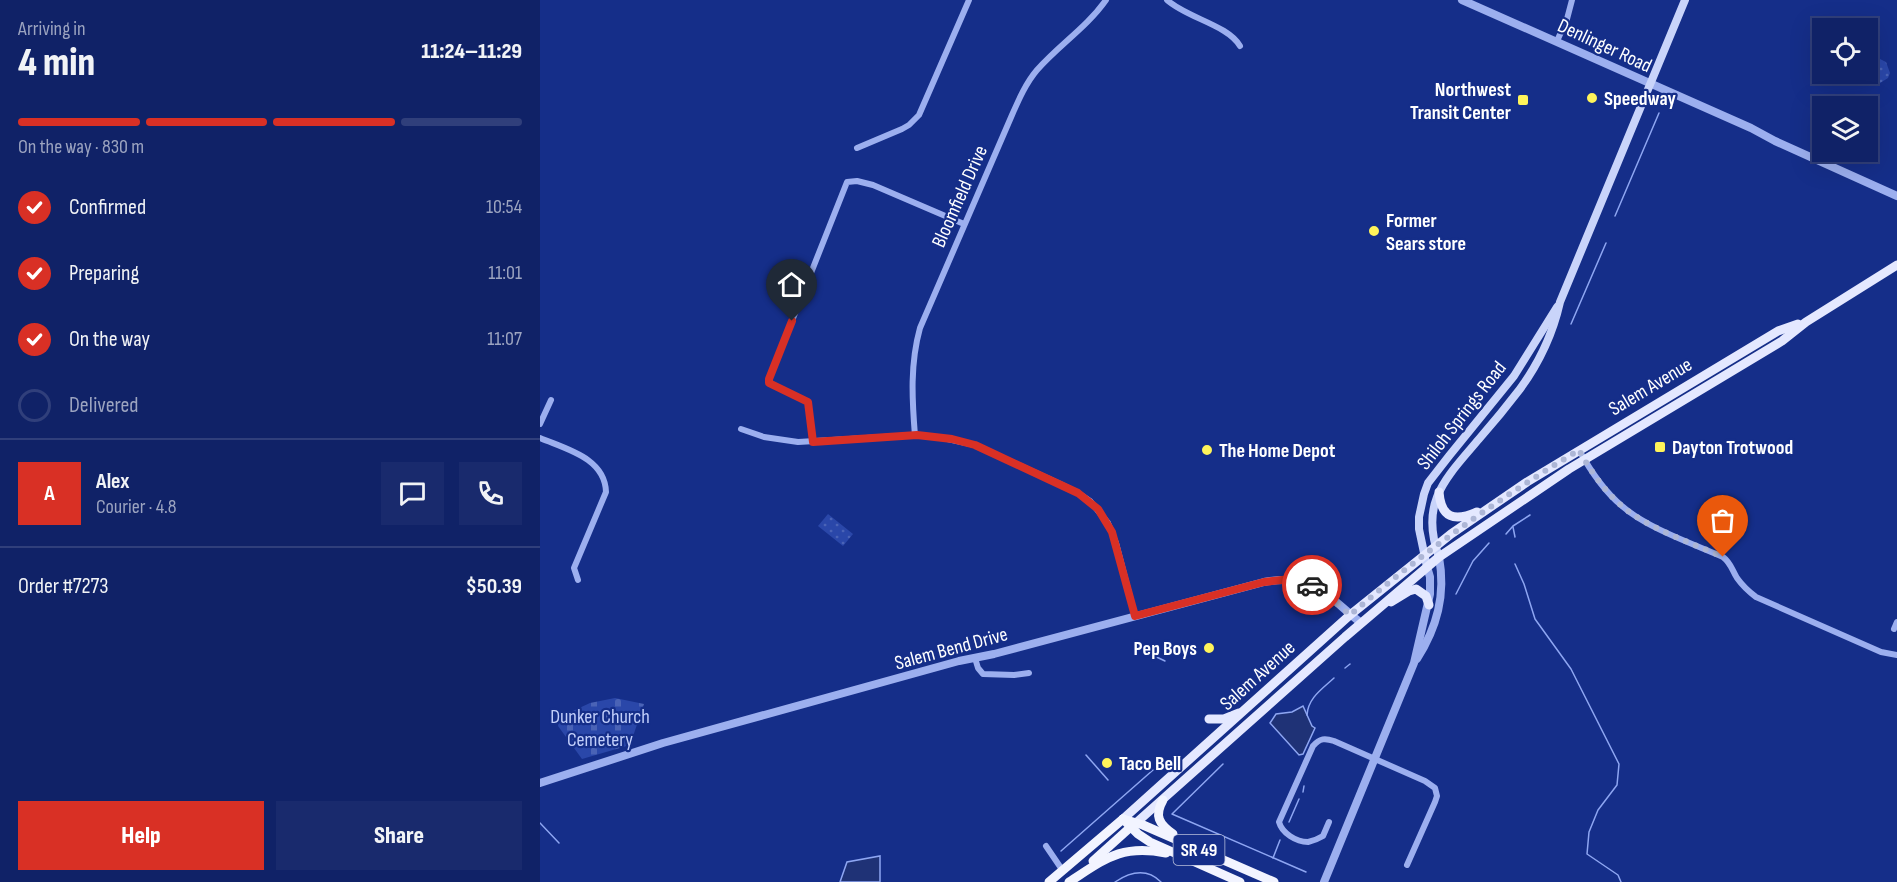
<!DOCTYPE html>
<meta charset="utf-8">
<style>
body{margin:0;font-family:"Sofia Sans Condensed",sans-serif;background:#192a6d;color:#f1f3f6;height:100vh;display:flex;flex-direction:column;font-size:22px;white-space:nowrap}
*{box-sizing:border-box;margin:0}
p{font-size:20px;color:#9ca4c0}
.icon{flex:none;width:33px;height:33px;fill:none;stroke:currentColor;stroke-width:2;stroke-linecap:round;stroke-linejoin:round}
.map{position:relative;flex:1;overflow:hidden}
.side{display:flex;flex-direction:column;background:#102267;width:540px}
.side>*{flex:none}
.buttons{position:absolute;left:1272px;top:18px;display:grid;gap:12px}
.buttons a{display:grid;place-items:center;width:66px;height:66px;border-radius:0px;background:#102267;box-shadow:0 6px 24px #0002,0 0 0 2px #303f7b;font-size:30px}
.pin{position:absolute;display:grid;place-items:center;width:51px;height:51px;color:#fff;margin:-62px -26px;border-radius:50% 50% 50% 0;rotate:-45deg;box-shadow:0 0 6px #0007}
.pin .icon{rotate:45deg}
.courier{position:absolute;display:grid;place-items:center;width:60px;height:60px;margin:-30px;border:4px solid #d93025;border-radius:50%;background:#fff;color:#222;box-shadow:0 2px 8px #0007}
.summary em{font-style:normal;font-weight:800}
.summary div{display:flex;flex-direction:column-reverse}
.summary{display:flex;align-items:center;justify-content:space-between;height:102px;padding:0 18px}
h1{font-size:39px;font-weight:800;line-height:45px}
.bar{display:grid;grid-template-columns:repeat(4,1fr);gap:9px 6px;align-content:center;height:72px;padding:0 18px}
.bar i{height:8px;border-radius:4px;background:#303f7b}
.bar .current{background:#d93025}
.bar p{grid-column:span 4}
.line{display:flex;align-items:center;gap:15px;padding:0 18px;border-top:2px solid #303f7b}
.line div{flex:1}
.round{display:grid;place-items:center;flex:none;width:63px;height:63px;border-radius:0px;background:#192a6d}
ol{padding:0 18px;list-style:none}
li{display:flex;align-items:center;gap:18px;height:66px}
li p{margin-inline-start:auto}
li .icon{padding:6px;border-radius:50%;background:#d93025;color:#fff;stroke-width:4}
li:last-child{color:#9ca4c0}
li i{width:33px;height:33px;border:3px solid #303f7b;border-radius:50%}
.cta{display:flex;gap:12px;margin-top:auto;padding:12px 18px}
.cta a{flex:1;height:69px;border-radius:0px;background:#d93025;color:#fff;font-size:24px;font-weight:800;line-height:69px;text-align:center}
.cta a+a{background:#192a6d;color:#f1f3f6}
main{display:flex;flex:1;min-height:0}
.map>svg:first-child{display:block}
</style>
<main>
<section class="side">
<div class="summary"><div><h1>4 min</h1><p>Arriving in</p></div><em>11:24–11:29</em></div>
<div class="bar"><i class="current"></i><i class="current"></i><i class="current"></i><i></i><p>On the way · 830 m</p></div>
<ol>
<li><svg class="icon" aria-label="check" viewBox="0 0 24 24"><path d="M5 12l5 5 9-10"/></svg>Confirmed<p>10:54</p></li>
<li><svg class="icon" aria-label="check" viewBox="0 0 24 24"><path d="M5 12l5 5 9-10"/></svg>Preparing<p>11:01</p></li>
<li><svg class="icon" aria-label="check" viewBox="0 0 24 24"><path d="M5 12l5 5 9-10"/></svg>On the way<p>11:07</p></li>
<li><i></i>Delivered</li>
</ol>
<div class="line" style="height:108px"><b class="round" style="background:#d93025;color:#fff">A</b><div><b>Alex</b><p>Courier · 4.8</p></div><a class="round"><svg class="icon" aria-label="chat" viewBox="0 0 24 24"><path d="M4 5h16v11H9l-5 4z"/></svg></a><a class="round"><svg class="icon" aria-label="phone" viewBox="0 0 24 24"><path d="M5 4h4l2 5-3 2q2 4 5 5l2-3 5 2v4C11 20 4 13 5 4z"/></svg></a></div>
<div class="line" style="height:78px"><div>Order #7273</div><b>$50.39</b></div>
<div class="cta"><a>Help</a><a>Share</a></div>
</section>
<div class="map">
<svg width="1357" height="882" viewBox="0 0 1357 882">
<defs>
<pattern id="cemetery-stones" width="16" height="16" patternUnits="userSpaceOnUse" patternTransform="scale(1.5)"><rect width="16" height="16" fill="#2a47a9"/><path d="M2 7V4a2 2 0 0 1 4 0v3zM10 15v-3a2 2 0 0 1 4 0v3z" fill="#4a63b6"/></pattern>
<pattern id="park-dots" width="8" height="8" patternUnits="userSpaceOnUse" patternTransform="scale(1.5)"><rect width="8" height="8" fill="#2a47a9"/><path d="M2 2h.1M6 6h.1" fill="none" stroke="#4a63b6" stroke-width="1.8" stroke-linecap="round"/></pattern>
</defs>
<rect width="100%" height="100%" fill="#152e89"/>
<path fill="url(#cemetery-stones)" d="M75,698L104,704L90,745L42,759L18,726L20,717L50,703Z"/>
<g fill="url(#park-dots)">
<path d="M1334,56L1346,62L1350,73L1348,78L1337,85L1320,78L1319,74H1328V59Z"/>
<path d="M288,514L313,534L303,546L278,526Z"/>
</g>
<g fill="#1f3276" stroke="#8ea6f2" stroke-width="1.5">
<path d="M763,706L772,726L775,728L763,754L759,755L730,723L736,714L752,712Z"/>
<path d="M340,856V882H300L307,862Z"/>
</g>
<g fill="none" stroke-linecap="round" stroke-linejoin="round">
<g stroke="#8ea6f2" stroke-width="1.5">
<path d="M1075,216L1119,113"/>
<path d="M1031,324L1066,243"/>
<path d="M973,527L975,537"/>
<path d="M966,534L973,526L990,515"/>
<path d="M975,564L984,584L995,619L1031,669L1079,764L1077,785L1058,810L1049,832L1047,854L1078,875L1081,882"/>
<path d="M916,594L933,561L949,543"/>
<path d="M608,653L625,661"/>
<path d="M805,668L810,664"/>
<path d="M694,691L702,696"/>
<path d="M767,715C768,698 782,689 794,678"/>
<path d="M546,755L568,780"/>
<path d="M683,764L632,814L766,872"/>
<path d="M763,792L764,786"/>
<path d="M749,822L759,799"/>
<path d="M0,823L19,843"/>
<path d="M521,851L613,770"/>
<path d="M733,858L740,840"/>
<path d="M575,882C590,872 607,868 621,882"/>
</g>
<g stroke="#9cafef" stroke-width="6">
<path d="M627,0C647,18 688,25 700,46"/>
<path d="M1017,41L1027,19L1032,0"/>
<path d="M317,148L362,129L369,125L379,115L429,0"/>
<path d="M0,424L11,400"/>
<path d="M201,429L224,437L258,442L377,435L403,438L435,445L518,483L538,493L550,501L568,523L576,543L595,616"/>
<path d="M375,436C372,399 370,364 380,328L472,115C479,99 486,83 497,70C519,45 547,27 566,0"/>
<path d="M0,438C26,449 65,458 66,492L34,568L38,580"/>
<path d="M273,442L268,402L229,383V379L307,182L317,181L333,185L424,224"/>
<path d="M1039,450C1050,470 1065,492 1082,506C1107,528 1151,543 1183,557C1191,563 1192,570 1197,578C1202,585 1208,591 1216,597L1341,652L1357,655"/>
<path d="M1354,629L1357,622"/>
<path d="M435,658L438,668L443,674L474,675L489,673"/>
<path d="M789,822L783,836C778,839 773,841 768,842C756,842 742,833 739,822L773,746C780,738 785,738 794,741L885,781L895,788L897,796L895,802L867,865"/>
<path d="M506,846L523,871"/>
</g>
<g stroke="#9cafef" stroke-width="8">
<path d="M922,0L1211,128L1235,141L1357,196"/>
<path d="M877,659C897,627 906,595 899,557"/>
<path d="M0,783L123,743L419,661L454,654L724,582C774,573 786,595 821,623"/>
<path d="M784,882L874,663L890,594V577L887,567"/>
</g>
<g stroke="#c9d4fa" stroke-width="8">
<path d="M899,557C879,502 906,478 939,439C953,423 967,406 980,389C999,363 1013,333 1020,302L1145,0"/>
<path d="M887,567L879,529V517L884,494L888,483L909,456L974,376L1017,307"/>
</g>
<g stroke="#e4e8ff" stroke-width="9">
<path d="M899,492C901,518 914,522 937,512"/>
<path d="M851,602L869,591L876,589L886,596L889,605"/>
<path d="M669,719H684L699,713"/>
<path d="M583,819L810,615L911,534L987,482L1238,331L1258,324"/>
<path d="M596,823L805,637L899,557L1029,469L1242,341L1266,322L1357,265"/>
</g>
<g stroke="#f2f4ff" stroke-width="9">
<path d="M623,800C614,816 619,824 633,834"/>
<path d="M583,819L603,825L734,882"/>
<path d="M583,819L598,834L610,842L700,882"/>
<path d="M553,861L594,824"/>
<path d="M509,882L583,819"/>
<path d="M529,882C565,859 581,844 626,853"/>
</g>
</g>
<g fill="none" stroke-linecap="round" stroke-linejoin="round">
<path stroke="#adb6d6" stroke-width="6" stroke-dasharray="0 10.8" d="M772,585L785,593L810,615C882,553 958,499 1039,450C1049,469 1066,493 1082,506C1107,528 1152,543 1183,557"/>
<path stroke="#d93025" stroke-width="8" d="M252,321L229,379V383L268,402L273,442L377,435L412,439L435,445L538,493L558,509L572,532L595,616L724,582L751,579L772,585"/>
</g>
<g fill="#fff45a" stroke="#152e89" stroke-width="2">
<circle cx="1052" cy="98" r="6"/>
<rect x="977" y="94" width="12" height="12" rx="3"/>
<circle cx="834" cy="231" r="6"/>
<rect x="1114" y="441" width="12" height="12" rx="3"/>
<circle cx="667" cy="450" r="6"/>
<circle cx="669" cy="648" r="6"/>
<circle cx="567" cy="763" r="6"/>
</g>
<g text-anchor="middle" stroke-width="4.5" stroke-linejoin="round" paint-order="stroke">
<rect fill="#152e89" stroke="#b9c0dc" stroke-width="1.5" x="633.5" y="835" width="51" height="30" rx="4.5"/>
<g font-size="18" font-weight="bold" fill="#fff">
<text x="659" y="856">SR 49</text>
</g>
<g font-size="20" fill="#fff" stroke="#152e89">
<text transform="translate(1065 45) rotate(25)" y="7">Denlinger Road</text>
<text transform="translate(419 196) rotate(-66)" y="7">Bloomfield Drive</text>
<text transform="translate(1110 386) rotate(-31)" y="7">Salem Avenue</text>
<text transform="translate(921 415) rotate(-52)" y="7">Shiloh Springs Road</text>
<text transform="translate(411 648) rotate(-15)" y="7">Salem Bend Drive</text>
<text transform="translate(717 675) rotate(-42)" y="7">Salem Avenue</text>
</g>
<g font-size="20" font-weight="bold" fill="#fff" stroke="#152e89" text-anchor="start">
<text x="971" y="96" text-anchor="end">Northwest<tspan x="971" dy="23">Transit Center</tspan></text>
<text x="1064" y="105">Speedway</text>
<text x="846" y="227">Former<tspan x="846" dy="23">Sears store</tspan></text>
<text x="1132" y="454">Dayton Trotwood</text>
<text x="679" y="457">The Home Depot</text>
<text x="657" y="655" text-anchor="end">Pep Boys</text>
<text x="579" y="770">Taco Bell</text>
</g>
<g font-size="20" fill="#c2cffb" stroke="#152e89">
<text x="60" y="723">Dunker Church<tspan x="60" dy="23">Cemetery</tspan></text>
</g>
</g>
</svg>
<div class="buttons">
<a><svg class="icon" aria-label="locate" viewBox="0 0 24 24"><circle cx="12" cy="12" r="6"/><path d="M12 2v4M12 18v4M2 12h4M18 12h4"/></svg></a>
<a><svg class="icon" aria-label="layers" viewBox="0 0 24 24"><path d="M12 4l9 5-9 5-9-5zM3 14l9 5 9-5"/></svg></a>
</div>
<div class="pin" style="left:1183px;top:557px;background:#ea580c"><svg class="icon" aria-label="bag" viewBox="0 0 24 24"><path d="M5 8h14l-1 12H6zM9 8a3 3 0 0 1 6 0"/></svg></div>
<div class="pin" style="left:252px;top:321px;background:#1f2937"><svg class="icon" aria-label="home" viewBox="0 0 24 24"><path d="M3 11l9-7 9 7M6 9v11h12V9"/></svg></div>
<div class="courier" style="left:772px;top:585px"><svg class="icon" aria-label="car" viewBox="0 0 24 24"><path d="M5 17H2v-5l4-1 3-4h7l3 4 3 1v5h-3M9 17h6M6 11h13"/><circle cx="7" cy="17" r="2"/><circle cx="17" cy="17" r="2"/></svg></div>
</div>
</main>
